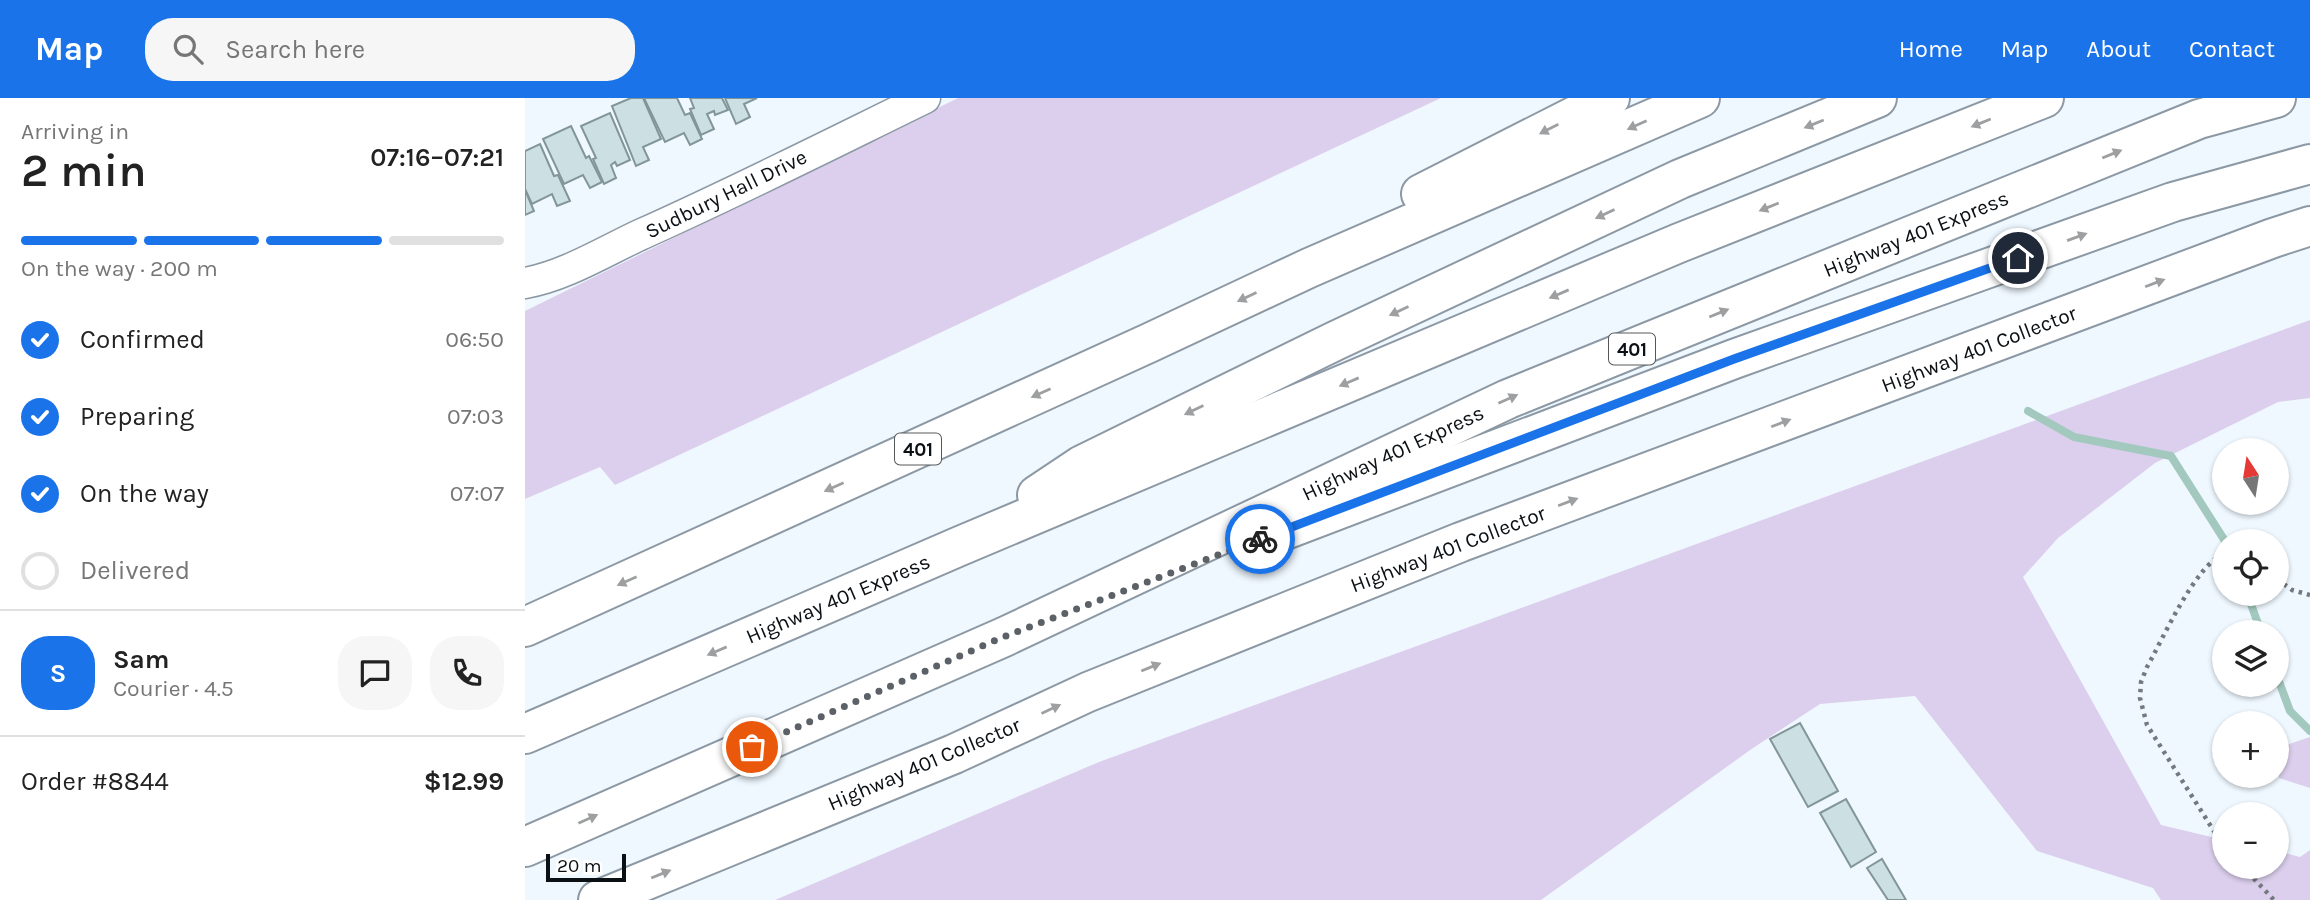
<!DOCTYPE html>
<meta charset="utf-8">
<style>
body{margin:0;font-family:Karla,sans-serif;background:#f6f6f6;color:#222;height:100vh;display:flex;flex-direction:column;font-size:26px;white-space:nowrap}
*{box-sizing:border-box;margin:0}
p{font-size:23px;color:#767676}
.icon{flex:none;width:38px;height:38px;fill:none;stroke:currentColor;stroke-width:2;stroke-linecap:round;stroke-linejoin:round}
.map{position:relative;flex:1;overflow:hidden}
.side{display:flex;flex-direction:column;background:#fff;width:525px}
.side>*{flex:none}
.needle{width:46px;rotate:348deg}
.fabs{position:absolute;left:1687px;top:340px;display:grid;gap:14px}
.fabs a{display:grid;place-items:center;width:77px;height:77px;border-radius:50%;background:#fff;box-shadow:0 2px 5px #0004;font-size:35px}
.scale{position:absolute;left:21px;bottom:18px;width:80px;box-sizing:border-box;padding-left:7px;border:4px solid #0b1014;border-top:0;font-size:19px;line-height:24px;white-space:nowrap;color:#0b1014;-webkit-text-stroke:5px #fff;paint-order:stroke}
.pin{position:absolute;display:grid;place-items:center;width:60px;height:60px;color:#fff;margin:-30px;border:4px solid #fff;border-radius:50%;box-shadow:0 2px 7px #0007}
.courier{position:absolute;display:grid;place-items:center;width:70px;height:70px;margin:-35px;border:5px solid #1a73e8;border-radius:50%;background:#fff;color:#222;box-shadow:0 2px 9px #0007}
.head em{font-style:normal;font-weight:600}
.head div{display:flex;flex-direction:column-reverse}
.head{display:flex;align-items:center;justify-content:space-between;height:119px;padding:0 21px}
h1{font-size:46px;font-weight:600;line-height:52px}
.bar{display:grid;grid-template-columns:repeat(4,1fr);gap:10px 7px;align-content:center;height:84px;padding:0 21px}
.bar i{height:9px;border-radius:5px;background:#e0e0e0}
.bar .selected{background:#1a73e8}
.bar p{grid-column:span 4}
.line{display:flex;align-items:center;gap:18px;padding:0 21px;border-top:2px solid #e0e0e0}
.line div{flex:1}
.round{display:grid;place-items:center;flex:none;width:74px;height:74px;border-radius:28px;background:#f6f6f6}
ol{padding:0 21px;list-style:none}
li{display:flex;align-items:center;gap:21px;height:77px}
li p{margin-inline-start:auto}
li .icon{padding:7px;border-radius:50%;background:#1a73e8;color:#fff;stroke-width:4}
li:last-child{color:#767676}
li i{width:38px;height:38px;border:4px solid #e0e0e0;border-radius:50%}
header{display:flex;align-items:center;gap:42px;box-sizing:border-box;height:98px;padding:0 35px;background:#1a73e8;color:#fff}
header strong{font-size:33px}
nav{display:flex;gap:38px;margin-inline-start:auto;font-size:24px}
.search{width:490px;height:63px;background:#f6f6f6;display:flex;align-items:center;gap:18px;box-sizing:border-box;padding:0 24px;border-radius:28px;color:#767676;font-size:26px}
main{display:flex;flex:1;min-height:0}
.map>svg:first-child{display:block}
</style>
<header>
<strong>Map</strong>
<div class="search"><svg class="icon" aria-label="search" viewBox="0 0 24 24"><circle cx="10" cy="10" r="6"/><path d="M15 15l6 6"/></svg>Search here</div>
<nav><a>Home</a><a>Map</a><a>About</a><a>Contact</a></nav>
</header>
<main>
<section class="side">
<div class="head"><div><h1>2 min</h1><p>Arriving in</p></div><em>07:16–07:21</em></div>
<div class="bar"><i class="selected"></i><i class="selected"></i><i class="selected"></i><i></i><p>On the way · 200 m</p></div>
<ol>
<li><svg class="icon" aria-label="check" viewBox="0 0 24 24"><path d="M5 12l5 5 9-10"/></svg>Confirmed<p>06:50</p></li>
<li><svg class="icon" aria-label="check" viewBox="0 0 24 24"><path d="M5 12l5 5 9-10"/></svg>Preparing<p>07:03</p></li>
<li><svg class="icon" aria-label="check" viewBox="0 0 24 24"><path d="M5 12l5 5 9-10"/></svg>On the way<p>07:07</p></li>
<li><i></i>Delivered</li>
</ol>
<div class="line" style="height:126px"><b class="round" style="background:#1a73e8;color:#fff">S</b><div><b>Sam</b><p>Courier · 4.5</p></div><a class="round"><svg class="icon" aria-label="chat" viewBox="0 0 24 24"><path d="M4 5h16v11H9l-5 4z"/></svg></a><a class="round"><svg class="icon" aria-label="phone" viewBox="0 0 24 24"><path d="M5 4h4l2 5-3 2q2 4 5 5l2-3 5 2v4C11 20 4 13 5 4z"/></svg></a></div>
<div class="line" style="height:91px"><div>Order #8844</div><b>$12.99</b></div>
</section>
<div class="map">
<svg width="1785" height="802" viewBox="0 0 1785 802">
<rect width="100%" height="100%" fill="#eff8ff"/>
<g fill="#dccfed">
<path d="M433,0H916L90,387L75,369L0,401V213Z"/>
<path d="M1785,222V300L1753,304L1630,365L1533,440L1498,479L1636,727L1699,742V768H1752V753L1775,759L1785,752V802H1636L1628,790L1512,753L1390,598L1295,606L1228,650L1016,802H250L574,664Z"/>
<path d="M1785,639V690L1754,680L1752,650Z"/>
</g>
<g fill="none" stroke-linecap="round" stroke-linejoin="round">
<g stroke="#a3c9bf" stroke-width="8">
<path d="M1503,313L1549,339L1646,358L1700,443"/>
<path d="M1722,495L1736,534"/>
<path d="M1752,578L1765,613L1785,633"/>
</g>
</g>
<g fill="#cce0e3" stroke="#829598" stroke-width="2">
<path d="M106,0H118L136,41L118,49L124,62L111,68L87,8Z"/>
<path d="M119,0H152L160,17L165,15L177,41L165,47L159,35L140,44Z"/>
<path d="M165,0H197L203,12L190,17L189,13L182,16L189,31L176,37L165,11L169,10Z"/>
<path d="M200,0H232L219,6L225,19L211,26Z"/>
<path d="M85,15L105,62L92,68L90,64L86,67L91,80L79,86L68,61L71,60L56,28Z"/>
<path d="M46,28L61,60L64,58L77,84L65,90L58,77L39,86L18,41Z"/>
<path d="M15,46L29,78L33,77L45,103L32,108L27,96L7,106L0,91V53Z"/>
<path d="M0,92L9,113L0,117Z"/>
<path d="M1275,625L1313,693L1283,709L1245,641Z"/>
<path d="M1321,701L1351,754L1326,769L1295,715Z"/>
<path d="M1357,761L1381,802H1363L1342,770Z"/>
</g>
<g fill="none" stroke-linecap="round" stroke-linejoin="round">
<g stroke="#8c99a4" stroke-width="33">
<path id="minor" d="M0,185C40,178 80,153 117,136C213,93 306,46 400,0"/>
</g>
<g stroke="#8c99a4" stroke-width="42">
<g id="highway">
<path d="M896,96L1085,0"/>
<path d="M512,397L557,367L810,243L1155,81L1352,0"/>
<path d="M752,435L1209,261L1648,104L1785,66"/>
<path d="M0,529L624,245L784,170L1175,0"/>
<path d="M0,636L435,448L1154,145L1519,0"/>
<path d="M0,749L479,539L983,301L1674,21L1751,0"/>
<path d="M73,802L429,656L563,594L936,444L1748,140L1785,128"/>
</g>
</g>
<g stroke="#73797f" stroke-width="4.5" stroke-dasharray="3.5 5" stroke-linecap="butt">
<path d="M1699,456C1670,467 1638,541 1622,569L1616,584L1615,600L1622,627L1699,749"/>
<path d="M1752,481L1767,492L1785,497"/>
<path d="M1717,768L1749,802"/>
</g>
<use href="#minor" stroke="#fff" stroke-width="30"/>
<use href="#highway" stroke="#fff" stroke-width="38"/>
</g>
<defs><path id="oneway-solid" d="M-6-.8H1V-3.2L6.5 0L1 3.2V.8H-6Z" transform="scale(1.75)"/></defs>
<g fill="#9d9fa1">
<use href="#oneway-solid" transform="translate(1456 25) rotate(158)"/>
<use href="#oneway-solid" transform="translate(1289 26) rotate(158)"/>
<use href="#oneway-solid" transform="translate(1112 27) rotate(156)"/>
<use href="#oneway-solid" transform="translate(1024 31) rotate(153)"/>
<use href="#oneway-solid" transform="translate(1587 56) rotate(-22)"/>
<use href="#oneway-solid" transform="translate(1244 109) rotate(158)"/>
<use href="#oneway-solid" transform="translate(1080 116) rotate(155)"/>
<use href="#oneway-solid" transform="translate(1552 139) rotate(-20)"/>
<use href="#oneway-solid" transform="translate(1630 185) rotate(-21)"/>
<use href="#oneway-solid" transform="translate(1034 196) rotate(157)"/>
<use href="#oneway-solid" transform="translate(722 199) rotate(155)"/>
<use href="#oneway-solid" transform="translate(874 213) rotate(155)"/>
<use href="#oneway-solid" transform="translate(1194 215) rotate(-22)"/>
<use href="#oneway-solid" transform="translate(824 284) rotate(157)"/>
<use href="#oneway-solid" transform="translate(516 295) rotate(156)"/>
<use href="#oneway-solid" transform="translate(983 301) rotate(-24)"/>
<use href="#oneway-solid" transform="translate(669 312) rotate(154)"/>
<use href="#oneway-solid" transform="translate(1256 325) rotate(-21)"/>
<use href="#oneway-solid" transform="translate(309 389) rotate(156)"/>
<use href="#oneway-solid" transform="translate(1043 404) rotate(-21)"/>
<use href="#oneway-solid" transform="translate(102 483) rotate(156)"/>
<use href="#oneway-solid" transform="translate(192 553) rotate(157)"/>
<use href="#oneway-solid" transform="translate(626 569) rotate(-22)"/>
<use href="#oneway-solid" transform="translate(526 611) rotate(-25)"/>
<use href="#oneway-solid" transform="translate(63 721) rotate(-24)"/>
<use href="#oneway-solid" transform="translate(136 776) rotate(-22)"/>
</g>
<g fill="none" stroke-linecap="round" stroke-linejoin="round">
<path stroke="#5b6166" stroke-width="7" stroke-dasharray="0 12.6" d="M227,649L478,539L735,441"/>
<path stroke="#1a73e8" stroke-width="9" d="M735,441L1209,261L1493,160"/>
</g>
<g text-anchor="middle" stroke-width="6" stroke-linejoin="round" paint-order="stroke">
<g fill="#fff" stroke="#54585a" stroke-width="2">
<rect x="1084" y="235.5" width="46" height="31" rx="5"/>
<rect x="370" y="335.5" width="46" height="31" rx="5"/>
</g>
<g font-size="19" font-weight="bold" fill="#0b1014">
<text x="1107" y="258">401</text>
<text x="393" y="358">401</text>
</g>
<g font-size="21" fill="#0b1014" stroke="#fff">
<text transform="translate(201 96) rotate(-26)" y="7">Sudbury Hall Drive</text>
<text transform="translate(1391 136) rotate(-22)" y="7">Highway 401 Express</text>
<text transform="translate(1454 251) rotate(-21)" y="7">Highway 401 Collector</text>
<text transform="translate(868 355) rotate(-25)" y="7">Highway 401 Express</text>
<text transform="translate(923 451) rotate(-21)" y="7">Highway 401 Collector</text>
<text transform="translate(313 501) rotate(-23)" y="7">Highway 401 Express</text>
<text transform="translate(399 666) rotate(-23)" y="7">Highway 401 Collector</text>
</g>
</g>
</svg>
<div class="fabs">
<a><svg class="needle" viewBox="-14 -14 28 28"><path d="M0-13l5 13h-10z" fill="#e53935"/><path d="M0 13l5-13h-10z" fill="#767676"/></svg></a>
<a><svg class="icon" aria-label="locate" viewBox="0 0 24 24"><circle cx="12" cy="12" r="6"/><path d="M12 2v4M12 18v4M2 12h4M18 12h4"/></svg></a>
<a><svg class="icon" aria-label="layers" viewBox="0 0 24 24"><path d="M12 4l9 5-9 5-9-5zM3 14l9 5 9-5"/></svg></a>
<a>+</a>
<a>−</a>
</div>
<div class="scale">20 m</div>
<div class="pin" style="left:227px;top:649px;background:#ea580c"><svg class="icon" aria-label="bag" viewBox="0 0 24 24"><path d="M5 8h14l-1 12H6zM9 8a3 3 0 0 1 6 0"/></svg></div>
<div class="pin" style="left:1493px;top:160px;background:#1f2937"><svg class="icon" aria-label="home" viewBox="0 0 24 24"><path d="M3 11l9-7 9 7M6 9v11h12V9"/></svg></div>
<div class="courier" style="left:735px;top:441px"><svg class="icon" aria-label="bike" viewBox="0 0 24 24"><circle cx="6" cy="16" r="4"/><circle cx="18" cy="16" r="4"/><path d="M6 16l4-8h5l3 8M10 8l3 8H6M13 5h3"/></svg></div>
</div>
</main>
